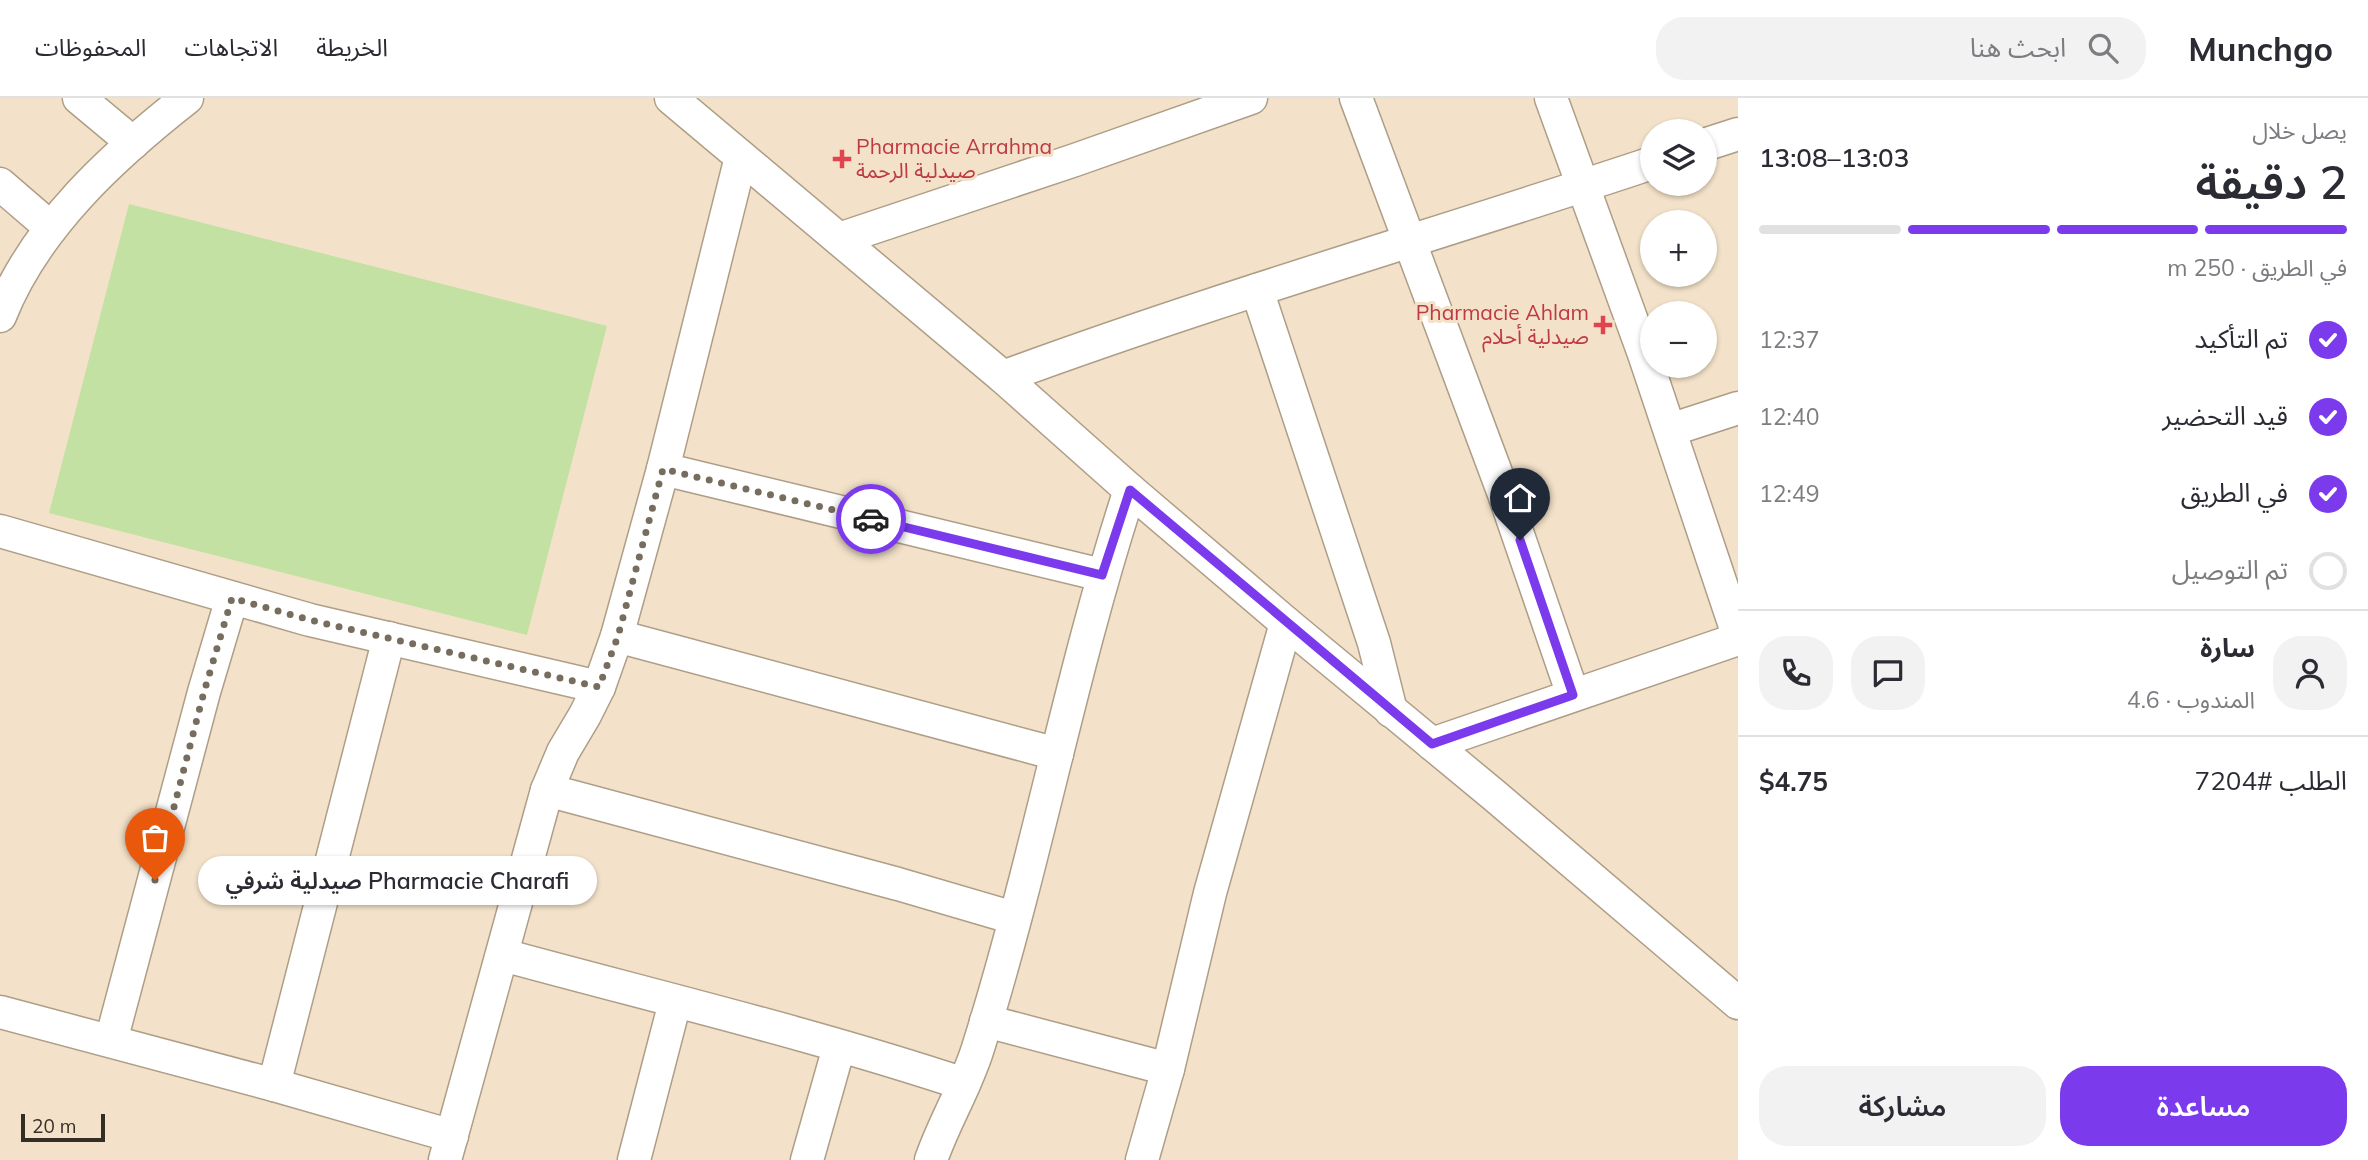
<!DOCTYPE html>
<html lang="ar">
<meta charset="utf-8">
<style>
body{margin:0;font-family:Mulish,"Noto Sans Arabic",sans-serif;background:#f2f2f3;color:#2b2b33;direction:rtl;height:100vh;display:flex;flex-direction:column;font-size:26px;white-space:nowrap}
*{box-sizing:border-box;margin:0}
p{font-size:23px;color:#7c7c81}
.icon{flex:none;width:38px;height:38px;fill:none;stroke:currentColor;stroke-width:2;stroke-linecap:round;stroke-linejoin:round}
.map{position:relative;flex:1;overflow:hidden;direction:ltr}
.sheet{display:flex;flex-direction:column;background:#fff;width:630px}
.sheet>*{flex:none}
.tools{position:absolute;left:1640px;top:21px;display:grid;gap:14px}
.tools a{display:grid;place-items:center;width:77px;height:77px;border-radius:50%;background:#fff;box-shadow:0 2px 5px #0004;font-size:35px}
.scale{position:absolute;left:21px;bottom:18px;width:84px;box-sizing:border-box;padding-left:7px;border:4px solid #342e24;border-top:0;font-size:19px;line-height:24px;white-space:nowrap;color:#342e24;-webkit-text-stroke:5px #f3e2c9;paint-order:stroke}
.pin{position:absolute;display:grid;place-items:center;width:60px;height:60px;color:#fff;margin:-72px -30px;border-radius:50% 50% 50% 0;rotate:-45deg;box-shadow:0 0 7px #0007}
.pin .icon{rotate:45deg}
.courier{position:absolute;display:grid;place-items:center;width:70px;height:70px;margin:-35px;border:5px solid #7c3aed;border-radius:50%;background:#fff;color:#222;box-shadow:0 2px 9px #0007}
.bubble{position:absolute;height:49px;border-radius:24px;background:#fff;box-shadow:0 2px 5px #0004;font-size:23px;font-weight:600;line-height:49px;text-align:center;direction:rtl}
.head em{font-style:normal;font-weight:600}
.head div{display:flex;flex-direction:column-reverse}
.head{display:flex;align-items:center;justify-content:space-between;height:119px;padding:0 21px}
h1{font-size:46px;font-weight:600;line-height:52px}
.bar{display:grid;grid-template-columns:repeat(4,1fr);gap:10px 7px;align-content:center;height:84px;padding:0 21px}
.bar i{height:9px;border-radius:5px;background:#e1e1e2}
.bar .current{background:#7c3aed}
.bar p{grid-column:span 4}
.line{display:flex;align-items:center;gap:18px;padding:0 21px;border-top:2px solid #e1e1e2}
.line div{flex:1}
.round{display:grid;place-items:center;flex:none;width:74px;height:74px;border-radius:28px;background:#f2f2f3}
ol{padding:0 21px;list-style:none}
li{display:flex;align-items:center;gap:21px;height:77px}
li p{margin-inline-start:auto}
li .icon{padding:7px;border-radius:50%;background:#7c3aed;color:#fff;stroke-width:4}
li:last-child{color:#7c7c81}
li i{width:38px;height:38px;border:4px solid #e1e1e2;border-radius:50%}
.button{display:flex;gap:14px;margin-top:auto;padding:14px 21px}
.button a{flex:1;height:80px;border-radius:28px;background:#7c3aed;color:#fff;font-size:28px;font-weight:600;line-height:80px;text-align:center}
.button a+a{background:#f2f2f3;color:#2b2b33}
header{display:flex;align-items:center;gap:42px;box-sizing:border-box;height:98px;padding:0 35px;background:#fff;border-bottom:2px solid #e1e1e2}
header strong{font-size:33px}
nav{display:flex;gap:38px;margin-inline-start:auto;font-size:24px}
.search{width:490px;height:63px;background:#f2f2f3;display:flex;align-items:center;gap:18px;box-sizing:border-box;padding:0 24px;border-radius:28px;color:#7c7c81;font-size:26px}
main{display:flex;flex:1;min-height:0}
.map>svg:first-child{display:block}
</style>
<header>
<strong>Munchgo</strong>
<div class="search"><svg class="icon" aria-label="search" viewBox="0 0 24 24"><circle cx="10" cy="10" r="6"/><path d="M15 15l6 6"/></svg>ابحث هنا</div>
<nav><a>الخريطة</a><a>الاتجاهات</a><a>المحفوظات</a></nav>
</header>
<main>
<section class="sheet">
<div class="head"><div><h1>2 دقيقة</h1><p>يصل خلال</p></div><em>13:03–13:08</em></div>
<div class="bar"><i class="current"></i><i class="current"></i><i class="current"></i><i></i><p>في الطريق · 250 m</p></div>
<ol>
<li><svg class="icon" aria-label="check" viewBox="0 0 24 24"><path d="M5 12l5 5 9-10"/></svg>تم التأكيد<p>12:37</p></li>
<li><svg class="icon" aria-label="check" viewBox="0 0 24 24"><path d="M5 12l5 5 9-10"/></svg>قيد التحضير<p>12:40</p></li>
<li><svg class="icon" aria-label="check" viewBox="0 0 24 24"><path d="M5 12l5 5 9-10"/></svg>في الطريق<p>12:49</p></li>
<li><i></i>تم التوصيل</li>
</ol>
<div class="line" style="height:126px"><a class="round"><svg class="icon" aria-label="person" viewBox="0 0 24 24"><circle cx="12" cy="8" r="4"/><path d="M4 21q1-7 8-7t8 7"/></svg></a><div><b>سارة</b><p>المندوب · 4.6</p></div><a class="round"><svg class="icon" aria-label="chat" viewBox="0 0 24 24"><path d="M4 5h16v11H9l-5 4z"/></svg></a><a class="round"><svg class="icon" aria-label="phone" viewBox="0 0 24 24"><path d="M5 4h4l2 5-3 2q2 4 5 5l2-3 5 2v4C11 20 4 13 5 4z"/></svg></a></div>
<div class="line" style="height:91px"><div>الطلب #7204</div><b>$4.75</b></div>
<div class="button"><a>مساعدة</a><a>مشاركة</a></div>
</section>
<div class="map">
<svg width="1738" height="1062" viewBox="0 0 1738 1062">
<rect width="100%" height="100%" fill="#f3e2c9"/>
<path fill="#c2e1a2" d="M129,106L607,228L527,537L49,415Z"/>
<g fill="none" stroke-linecap="round" stroke-linejoin="round">
<g stroke="#ae9e87" stroke-width="35">
<g id="minor">
<path d="M79,0L133,45"/>
<path d="M671,0L1003,279L1130,392L1286,525L1495,698L1738,905"/>
<path d="M1356,0L1504,396L1573,597"/>
<path d="M1551,0L1644,256L1738,537"/>
<path d="M1704,47L1738,36"/>
<path d="M0,86L51,130"/>
<path d="M839,141L1075,62L1251,0"/>
<path d="M1257,192L1374,545L1391,613"/>
<path d="M0,218C35,129 113,58 187,0"/>
<path d="M1003,279C1217,200 1436,137 1652,65"/>
<path d="M1670,332L1738,310"/>
<path d="M663,371L1102,477"/>
<path d="M0,433L310,522L599,589"/>
<path d="M617,538L1057,656"/>
<path d="M1432,646L1738,541"/>
<path d="M547,692L898,786L1014,820"/>
<path d="M503,857C657,899 813,936 964,986"/>
<path d="M0,914L274,987L452,1038"/>
<path d="M986,923L1168,971"/>
<path d="M111,943L204,594L232,500"/>
<path d="M274,987L389,540"/>
<path d="M445,1062L547,692L563,654L585,617L599,589L617,538L663,371L741,59"/>
<path d="M634,1062L675,904"/>
<path d="M807,1062L839,949"/>
<path d="M931,1062C944,1024 966,989 978,950C1036,766 1070,575 1130,392"/>
<path d="M1142,1062L1168,971L1210,795L1286,525"/>
</g>
</g>
<use href="#minor" stroke="#fff" stroke-width="32"/>
</g>
<g fill="none" stroke-linecap="round" stroke-linejoin="round">
<path stroke="#776d5e" stroke-width="7" stroke-dasharray="0 12.6" d="M155,782L204,594L232,500L310,522L599,589L618,538L663,371L871,421"/>
<path stroke="#7c3aed" stroke-width="9" d="M871,421L1102,477L1130,392L1432,646L1573,597L1520,442"/>
</g>
<g fill="#e0444e" stroke="#f3e2c9" stroke-width="2.5">
<path d="M838.5 50.5h7v7h7v7h-7v7h-7v-7h-7v-7h7z"/>
<path d="M1599.5 216.5h7v7h7v7h-7v7h-7v-7h-7v-7h7z"/>
</g>
<g text-anchor="middle" stroke-width="6" stroke-linejoin="round" paint-order="stroke">
<g font-size="21" fill="#be3a42" stroke="#f3e2c9" text-anchor="start">
<text x="856" y="56">Pharmacie Arrahma<tspan x="856" dy="24">صيدلية الرحمة</tspan></text>
<text x="1589" y="222" text-anchor="end">Pharmacie Ahlam<tspan x="1589" dy="24">صيدلية أحلام</tspan></text>
</g>
</g>
</svg>
<div class="tools">
<a><svg class="icon" aria-label="layers" viewBox="0 0 24 24"><path d="M12 4l9 5-9 5-9-5zM3 14l9 5 9-5"/></svg></a>
<a>+</a>
<a>−</a>
</div>
<div class="scale">20 m</div>
<div class="pin" style="left:155px;top:782px;background:#ea580c"><svg class="icon" aria-label="bag" viewBox="0 0 24 24"><path d="M5 8h14l-1 12H6zM9 8a3 3 0 0 1 6 0"/></svg></div>
<div class="pin" style="left:1520px;top:442px;background:#1f2937"><svg class="icon" aria-label="home" viewBox="0 0 24 24"><path d="M3 11l9-7 9 7M6 9v11h12V9"/></svg></div>
<div class="courier" style="left:871px;top:421px"><svg class="icon" aria-label="car" viewBox="0 0 24 24"><path d="M5 17H2v-5l4-1 3-4h7l3 4 3 1v5h-3M9 17h6M6 11h13"/><circle cx="7" cy="17" r="2"/><circle cx="17" cy="17" r="2"/></svg></div>
<div class="bubble" style="left:198px;top:758px;width:399px">Pharmacie Charafi صيدلية شرفي</div>
</div>
</main>
